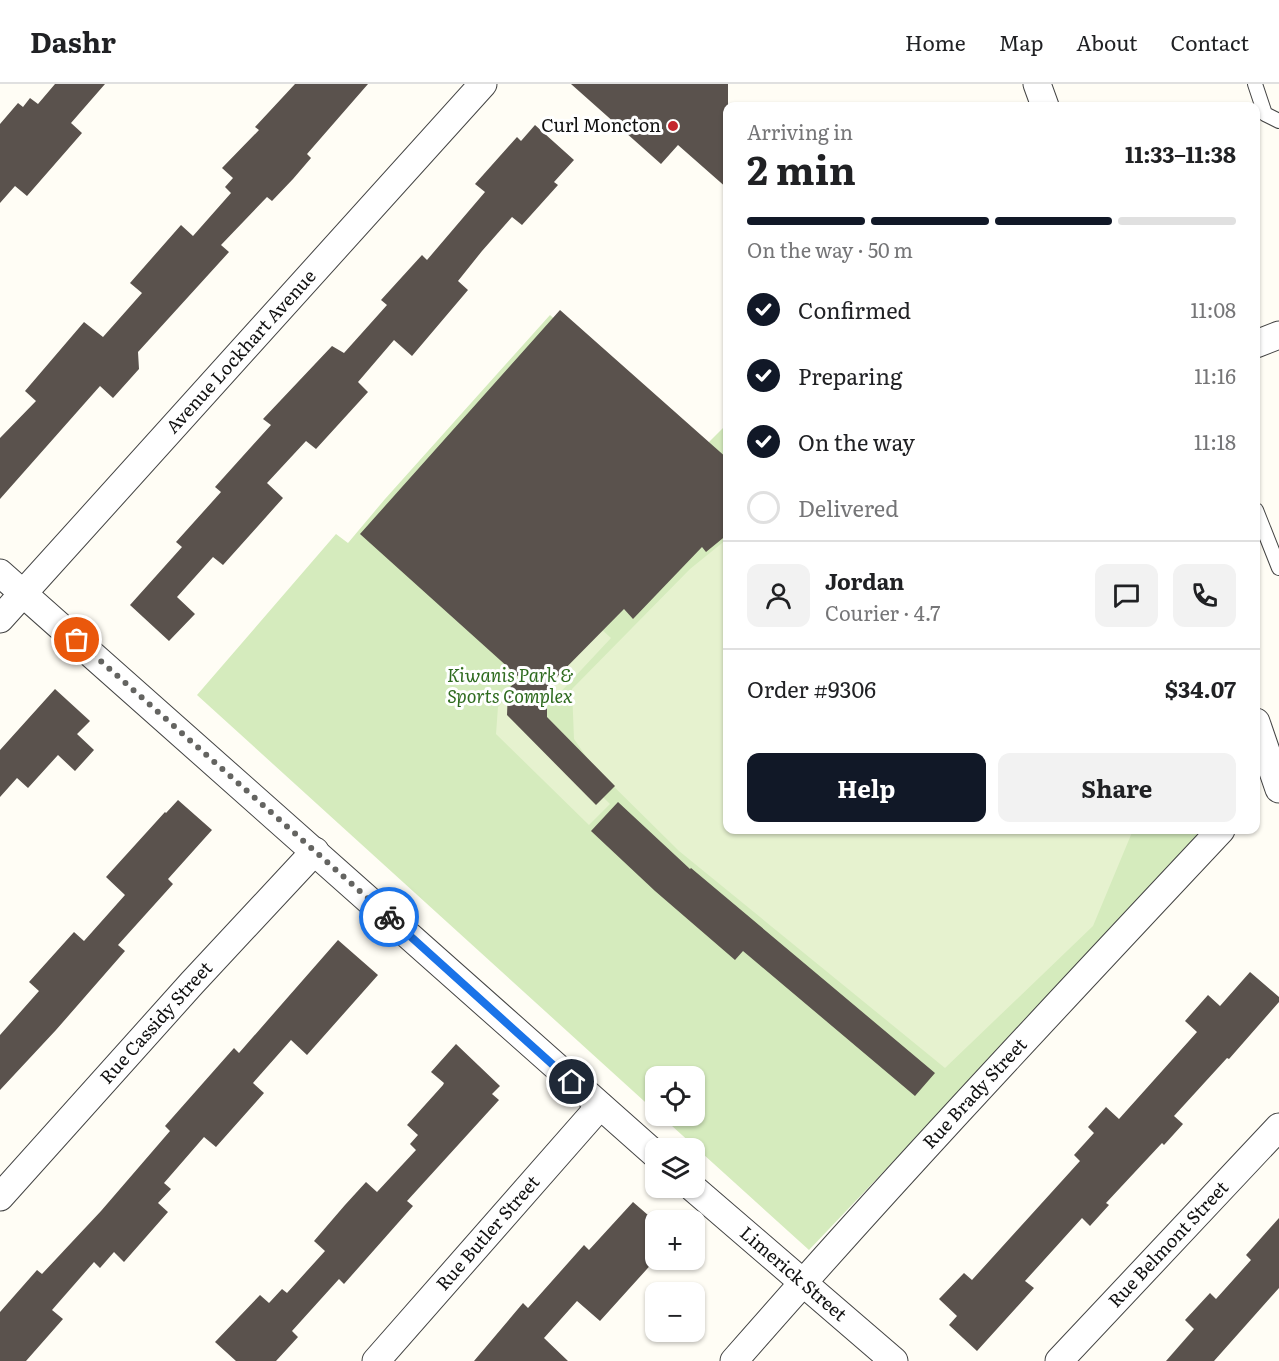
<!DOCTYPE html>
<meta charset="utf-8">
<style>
body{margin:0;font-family:Literata,serif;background:#f2f2f2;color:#202124;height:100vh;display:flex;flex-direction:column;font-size:22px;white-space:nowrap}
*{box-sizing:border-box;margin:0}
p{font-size:20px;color:#757577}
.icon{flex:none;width:33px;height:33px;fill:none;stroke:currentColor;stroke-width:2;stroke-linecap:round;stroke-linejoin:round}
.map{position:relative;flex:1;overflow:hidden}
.panel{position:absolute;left:723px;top:18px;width:537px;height:732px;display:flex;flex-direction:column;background:#fff;border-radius:12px;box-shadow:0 2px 4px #0004}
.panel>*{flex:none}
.tools{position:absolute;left:645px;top:982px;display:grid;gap:12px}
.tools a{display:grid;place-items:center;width:60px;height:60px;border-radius:12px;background:#fff;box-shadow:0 2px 4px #0004;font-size:30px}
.pin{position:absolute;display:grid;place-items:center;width:51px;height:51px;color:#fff;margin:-26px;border:3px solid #fff;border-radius:50%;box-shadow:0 2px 6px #0007}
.courier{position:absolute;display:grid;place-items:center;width:60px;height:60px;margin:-30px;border:4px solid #1a73e8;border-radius:50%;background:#fff;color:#222;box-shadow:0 2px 8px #0007}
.headline em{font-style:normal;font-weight:700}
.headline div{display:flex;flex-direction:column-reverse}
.headline{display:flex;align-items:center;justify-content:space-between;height:102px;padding:0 24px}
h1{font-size:39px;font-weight:700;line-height:45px}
.bar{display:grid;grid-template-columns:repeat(4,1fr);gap:9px 6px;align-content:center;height:72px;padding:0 24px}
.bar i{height:8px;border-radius:4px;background:#e0e0e0}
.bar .selected{background:#111827}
.bar p{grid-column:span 4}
.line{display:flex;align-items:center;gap:15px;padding:0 24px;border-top:2px solid #e0e0e0}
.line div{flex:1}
.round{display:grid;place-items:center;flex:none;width:63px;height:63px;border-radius:12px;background:#f2f2f2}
ol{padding:0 24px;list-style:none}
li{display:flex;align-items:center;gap:18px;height:66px}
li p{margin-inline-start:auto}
li .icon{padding:6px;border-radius:50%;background:#111827;color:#fff;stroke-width:4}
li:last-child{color:#757577}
li i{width:33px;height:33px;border:3px solid #e0e0e0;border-radius:50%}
.action{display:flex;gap:12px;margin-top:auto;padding:12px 24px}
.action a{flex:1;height:69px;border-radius:12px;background:#111827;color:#fff;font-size:24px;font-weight:700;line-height:69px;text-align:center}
.action a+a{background:#f2f2f2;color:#202124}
header{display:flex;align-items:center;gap:36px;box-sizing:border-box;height:84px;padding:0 30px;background:#fff;border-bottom:2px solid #e0e0e0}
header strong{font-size:28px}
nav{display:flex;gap:33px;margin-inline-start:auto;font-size:21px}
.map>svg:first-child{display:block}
</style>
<header>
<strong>Dashr</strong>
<nav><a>Home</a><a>Map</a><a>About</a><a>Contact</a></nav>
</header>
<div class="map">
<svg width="1279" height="1277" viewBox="0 0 1279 1277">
<rect width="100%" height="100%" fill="#fffdf5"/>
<path fill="#d5ebbd" d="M550,231L701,366L727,340L728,746H1209L809,1166L661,1032H694V993H656L655,1027L197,611L336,450L348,459L385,415Z"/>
<g fill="#e6f2cf">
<path d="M727,455L728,746H1133L1093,842L945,984L679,767L592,681L574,655L572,605L690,485Z"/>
<path d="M585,530L611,554L540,630L539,650L610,720L589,741L496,650L498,623Z"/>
</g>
<g fill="#5a524d">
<path d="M55,0H105L71,39L82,49L27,112L15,102L0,119V40L18,19L23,23L30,14L38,20Z"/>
<path d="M295,0H368L307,70L311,74L293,95L272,117L267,113L221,161L229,168L138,268L139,285L113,314L100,302L0,415V354L36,317L25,307L84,238L103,253L142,209L130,199L181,141L193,152L231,109L225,103L233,94L222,84L259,46L255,43Z"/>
<path d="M571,0H728V105L678,61L661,80Z"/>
<path d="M535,41L574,76L554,98L558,101L522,141L512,133L482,167L458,197L468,206L412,272L394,256L358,298L368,308L316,365L306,357L267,399L283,414L223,481L213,473L177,513L195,530L169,557L130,521L182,463L176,458L221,408L215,403L271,341L263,335L332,262L344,269L387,221L381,216L422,171L427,176L485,108L475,100L517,53L521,57Z"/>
<path d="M560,226L728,375V450L706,468L702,463L633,535L624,525L547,603V633L615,702L596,721L507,631L508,605L520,594L360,450Z"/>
<path d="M55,605L90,637L77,650L94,666L75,687L58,671L28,704L17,694L0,713V666Z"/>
<path d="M178,716L212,746L168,795L173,800L118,861L125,867L56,946L0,1006V951L39,907L29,898L74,848L84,857L125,811L106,793L165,728L166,729Z"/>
<path d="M618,718L690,785L691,784L935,989L915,1012L743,867L735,876L655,807L591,747Z"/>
<path d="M338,856L378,891L307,971L291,956L253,999L264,1009L216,1063L204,1053L164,1099L171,1105L158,1119L168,1128L124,1178L114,1168L100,1184L94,1178L52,1226L63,1235L26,1277H0V1228L37,1186L42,1190L101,1127L170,1047L165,1042L234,964L239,969Z"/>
<path d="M1250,888L1279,913V918L1229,975L1227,974L1174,1032L1183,1040L1164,1061L1162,1059L1106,1119L1109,1121L1090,1142L1082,1134L1025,1197L1034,1204L977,1267L949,1241L957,1232L939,1215L964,1189L972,1196L1080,1077L1074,1071L1094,1049L1088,1043L1106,1023L1119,1035L1197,948L1185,937L1208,911L1220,922Z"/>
<path d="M456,960L500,1002L492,1010L499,1016L407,1117L413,1122L344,1200L339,1195L292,1247L298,1253L276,1277H236L215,1258L260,1211L269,1219L282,1205L287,1209L325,1167L314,1157L345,1121L366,1098L377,1108L416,1066L410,1060L418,1051L407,1041L443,1001L444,999L431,988Z"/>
<path d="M633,1118L656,1138V1175L600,1237L577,1217L544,1254L568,1277H474L523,1219L528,1224L584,1161L589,1166Z"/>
<path d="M1279,1134V1204L1214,1277H1166L1194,1245L1185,1236L1210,1209L1216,1215L1251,1176L1246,1171Z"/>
</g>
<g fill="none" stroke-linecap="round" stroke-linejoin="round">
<g stroke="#444" stroke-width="16">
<g id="lane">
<path d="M1255,0L1265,30L1279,37"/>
<path d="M1256,426L1279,484"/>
</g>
</g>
<g stroke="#444" stroke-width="29">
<g id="street">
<path d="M1037,0L1045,22"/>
<path d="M1256,260L1279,251"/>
<path d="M0,489L656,1071"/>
<path id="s1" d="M0,535L483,0"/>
<path d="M1256,638L1279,705"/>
<path id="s2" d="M693,1104L894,1277"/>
<path id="s3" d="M0,1113L192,899L315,767"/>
<path id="s4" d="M376,1277L600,1022"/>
<path id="s5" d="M734,1277C892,1096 1057,921 1221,746"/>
<path id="s6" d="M1059,1277L1279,1043"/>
</g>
</g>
<use href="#lane" stroke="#fff" stroke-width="14"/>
<use href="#street" stroke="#fff" stroke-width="27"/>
</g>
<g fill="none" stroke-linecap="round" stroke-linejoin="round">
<path stroke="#646461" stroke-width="6" stroke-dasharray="0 10.8" d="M77,556L389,833"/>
<path stroke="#1a73e8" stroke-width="8" d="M389,833L572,998"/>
</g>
<circle fill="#c4262e" stroke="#fff" stroke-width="2" cx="673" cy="42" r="6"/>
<g text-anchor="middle" stroke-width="6" stroke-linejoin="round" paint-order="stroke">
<g font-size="18" fill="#111" stroke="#fff" text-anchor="end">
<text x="661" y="48">Curl Moncton</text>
</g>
<g font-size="18" fill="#111" stroke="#fff">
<text dy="6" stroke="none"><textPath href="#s1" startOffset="360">Avenue Lockhart Avenue</textPath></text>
<text dy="6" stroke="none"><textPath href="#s3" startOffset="234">Rue Cassidy Street</textPath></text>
<text dy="6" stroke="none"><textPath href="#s5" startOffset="360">Rue Brady Street</textPath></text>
<text dy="6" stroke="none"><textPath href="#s4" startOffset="170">Rue Butler Street</textPath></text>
<text dy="6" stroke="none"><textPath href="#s6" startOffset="160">Rue Belmont Street</textPath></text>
<text dy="6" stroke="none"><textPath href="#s2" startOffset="132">Limerick Street</textPath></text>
</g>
<g font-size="18" font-style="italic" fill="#2f6b1f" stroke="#fff">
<text x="510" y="598">Kiwanis Park &amp;<tspan x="510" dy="21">Sports Complex</tspan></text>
</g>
</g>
</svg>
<div class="tools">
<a><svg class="icon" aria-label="locate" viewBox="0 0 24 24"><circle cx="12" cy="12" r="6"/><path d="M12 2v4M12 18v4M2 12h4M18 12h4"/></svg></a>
<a><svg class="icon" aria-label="layers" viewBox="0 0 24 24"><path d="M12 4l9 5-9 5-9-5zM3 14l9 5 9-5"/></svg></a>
<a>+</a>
<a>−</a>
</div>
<div class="pin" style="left:77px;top:556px;background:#ea580c"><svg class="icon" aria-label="bag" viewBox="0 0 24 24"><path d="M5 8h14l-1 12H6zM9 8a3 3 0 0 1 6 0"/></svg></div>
<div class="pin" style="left:572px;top:998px;background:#1f2937"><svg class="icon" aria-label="home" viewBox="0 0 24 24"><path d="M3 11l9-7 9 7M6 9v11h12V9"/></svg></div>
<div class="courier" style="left:389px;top:833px"><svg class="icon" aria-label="bike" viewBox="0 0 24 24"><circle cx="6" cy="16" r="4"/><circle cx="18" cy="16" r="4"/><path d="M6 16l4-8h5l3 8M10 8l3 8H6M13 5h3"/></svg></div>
<section class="panel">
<div class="headline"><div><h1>2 min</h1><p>Arriving in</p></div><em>11:33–11:38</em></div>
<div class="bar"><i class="selected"></i><i class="selected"></i><i class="selected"></i><i></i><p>On the way · 50 m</p></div>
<ol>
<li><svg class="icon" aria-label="check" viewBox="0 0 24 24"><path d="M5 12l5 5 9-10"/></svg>Confirmed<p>11:08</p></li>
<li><svg class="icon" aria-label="check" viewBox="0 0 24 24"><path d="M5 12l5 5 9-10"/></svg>Preparing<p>11:16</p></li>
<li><svg class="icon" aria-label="check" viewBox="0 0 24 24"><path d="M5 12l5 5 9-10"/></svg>On the way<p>11:18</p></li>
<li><i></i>Delivered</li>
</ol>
<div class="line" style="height:108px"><a class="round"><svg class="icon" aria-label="person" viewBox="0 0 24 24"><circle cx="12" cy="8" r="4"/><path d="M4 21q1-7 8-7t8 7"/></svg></a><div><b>Jordan</b><p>Courier · 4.7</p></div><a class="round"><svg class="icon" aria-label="chat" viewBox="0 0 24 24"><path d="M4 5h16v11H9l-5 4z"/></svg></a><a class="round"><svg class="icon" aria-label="phone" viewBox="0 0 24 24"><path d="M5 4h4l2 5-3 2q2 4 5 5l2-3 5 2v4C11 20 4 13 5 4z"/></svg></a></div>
<div class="line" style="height:78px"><div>Order #9306</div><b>$34.07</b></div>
<div class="action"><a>Help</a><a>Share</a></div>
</section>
</div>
